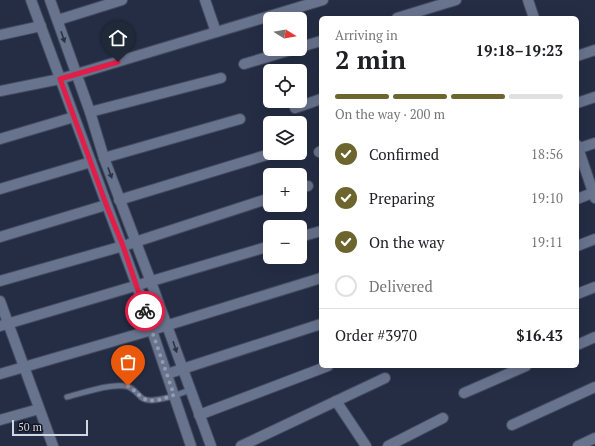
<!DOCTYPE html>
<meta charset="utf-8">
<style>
body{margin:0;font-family:"PT Serif",serif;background:#f6f6f6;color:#202124;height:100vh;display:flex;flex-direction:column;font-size:15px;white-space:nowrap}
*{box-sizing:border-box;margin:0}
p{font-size:13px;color:#757577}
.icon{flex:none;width:22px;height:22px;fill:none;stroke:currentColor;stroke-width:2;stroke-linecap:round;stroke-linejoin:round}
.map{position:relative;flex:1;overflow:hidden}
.side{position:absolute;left:319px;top:16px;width:260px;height:352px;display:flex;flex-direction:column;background:#fff;border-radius:6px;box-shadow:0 4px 16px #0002}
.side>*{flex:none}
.needle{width:26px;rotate:101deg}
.controls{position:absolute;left:263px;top:12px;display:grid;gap:8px}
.controls a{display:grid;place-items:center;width:44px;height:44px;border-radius:6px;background:#fff;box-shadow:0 4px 16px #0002;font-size:20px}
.scale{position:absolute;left:12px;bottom:10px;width:76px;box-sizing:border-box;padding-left:4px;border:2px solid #cfd6e5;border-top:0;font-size:11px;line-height:14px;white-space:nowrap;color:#cfd6e5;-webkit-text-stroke:3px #121620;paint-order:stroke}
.pin{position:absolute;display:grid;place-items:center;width:34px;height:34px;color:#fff;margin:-41px -17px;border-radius:50% 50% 50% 0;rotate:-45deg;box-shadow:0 0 4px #0007}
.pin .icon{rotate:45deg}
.courier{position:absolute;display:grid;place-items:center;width:40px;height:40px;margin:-20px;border:3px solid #e11d48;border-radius:50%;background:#fff;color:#222;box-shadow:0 1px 5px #0007}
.overview em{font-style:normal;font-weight:600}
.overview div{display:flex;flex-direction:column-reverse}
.overview{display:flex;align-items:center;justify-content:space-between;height:68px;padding:0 16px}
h1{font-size:26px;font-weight:600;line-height:30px}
.bar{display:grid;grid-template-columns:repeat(4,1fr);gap:6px 4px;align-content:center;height:48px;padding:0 16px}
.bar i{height:5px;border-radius:3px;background:#e0e0e0}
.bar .current{background:#6c662e}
.bar p{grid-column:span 4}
.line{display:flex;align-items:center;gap:10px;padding:0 16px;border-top:1px solid #e0e0e0}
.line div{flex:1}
ol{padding:0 16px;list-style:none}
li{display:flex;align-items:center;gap:12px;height:44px}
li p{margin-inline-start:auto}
li .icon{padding:4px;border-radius:50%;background:#6c662e;color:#fff;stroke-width:4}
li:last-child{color:#757577}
li i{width:22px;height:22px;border:2px solid #e0e0e0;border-radius:50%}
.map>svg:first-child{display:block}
</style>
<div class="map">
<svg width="595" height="446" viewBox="0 0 595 446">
<rect width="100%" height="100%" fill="#242d44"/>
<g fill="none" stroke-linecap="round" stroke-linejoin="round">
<g stroke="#434b5e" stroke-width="7">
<path id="service" d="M67,397C84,393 107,384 125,386C133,387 136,393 142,398C152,405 179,394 190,390"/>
</g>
<g stroke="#434b5e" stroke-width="12">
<g id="minor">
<path d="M205,0L216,32"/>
<path d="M528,0L534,18"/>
<path d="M397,18L456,0"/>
<path d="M58,20L122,0"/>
<path d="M0,35L41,26"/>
<path d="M300,47L321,41"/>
<path d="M577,56L595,50"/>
<path d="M244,64L294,49"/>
<path d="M0,91L60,79"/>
<path d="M577,103L595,97"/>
<path d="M295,108L321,99"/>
<path d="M90,112L221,78"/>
<path d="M0,139L74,117"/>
<path d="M577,145L595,198"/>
<path d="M577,149L595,143"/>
<path d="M319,152L321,151"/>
<path d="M104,158L240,119"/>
<path d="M300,188L308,186"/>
<path d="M0,189L91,162"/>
<path d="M577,199L595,192"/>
<path d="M119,200L273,153"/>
<path d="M0,237L106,205"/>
<path d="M300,237L321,231"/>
<path d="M577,246L595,239"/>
<path d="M0,281L123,246L270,198"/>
<path d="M577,294L595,287"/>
<path d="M0,301L53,446"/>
<path d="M0,326L270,246"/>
<path d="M577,345L595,337"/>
<path d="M0,374L152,330L321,278"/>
<path d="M167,374L321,324"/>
<path d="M464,393L526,366"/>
<path d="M336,401L366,446"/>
<path d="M199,415L328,366"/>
<path d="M0,420L39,409"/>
<path d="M512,425L595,387"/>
<path d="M241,446L385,378"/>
<path d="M388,446L443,418"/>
<path d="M578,446L595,438"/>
</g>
</g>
<g stroke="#434b5e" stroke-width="12">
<path id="tertiary" d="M60,79L323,0"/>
</g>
<g stroke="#434b5e" stroke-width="12">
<g id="secondary">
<path d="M31,0L137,286L191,446"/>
<path d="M50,0L90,112L104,158L151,282L211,446"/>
</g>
</g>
<use href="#service" stroke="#68738e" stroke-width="5"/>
<use href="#minor" stroke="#68738e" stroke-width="10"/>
<use href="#tertiary" stroke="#68738e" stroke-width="10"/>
<use href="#secondary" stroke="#68738e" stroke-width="10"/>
</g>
<defs><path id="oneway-solid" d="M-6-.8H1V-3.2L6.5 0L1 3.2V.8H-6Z"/></defs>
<g fill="#2c3241">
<use href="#oneway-solid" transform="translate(63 37) rotate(71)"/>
<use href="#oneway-solid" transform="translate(110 173) rotate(70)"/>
<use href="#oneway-solid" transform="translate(175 347) rotate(71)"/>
</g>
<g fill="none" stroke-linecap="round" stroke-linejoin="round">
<path stroke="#939bad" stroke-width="4" stroke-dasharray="0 7.2" d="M128,386C134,389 137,394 143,398C152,404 165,398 174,395L145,311"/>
<path stroke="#e11d48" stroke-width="5" d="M118,62L60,79L106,204L123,246L145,311"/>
</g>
</svg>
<div class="controls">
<a><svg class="needle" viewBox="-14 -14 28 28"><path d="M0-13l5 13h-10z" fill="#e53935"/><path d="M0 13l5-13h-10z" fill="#757577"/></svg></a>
<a><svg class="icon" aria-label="locate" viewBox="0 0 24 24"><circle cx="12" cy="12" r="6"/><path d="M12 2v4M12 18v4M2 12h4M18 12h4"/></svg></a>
<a><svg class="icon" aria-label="layers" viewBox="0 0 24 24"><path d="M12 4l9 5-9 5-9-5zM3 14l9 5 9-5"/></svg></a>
<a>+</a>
<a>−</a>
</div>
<div class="scale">50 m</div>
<div class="pin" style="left:128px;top:386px;background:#ea580c"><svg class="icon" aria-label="bag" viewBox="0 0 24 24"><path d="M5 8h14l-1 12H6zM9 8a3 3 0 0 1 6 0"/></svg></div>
<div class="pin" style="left:118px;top:62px;background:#1f2937"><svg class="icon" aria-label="home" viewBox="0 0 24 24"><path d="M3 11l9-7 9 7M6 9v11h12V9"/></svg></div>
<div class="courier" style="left:145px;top:311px"><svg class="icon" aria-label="bike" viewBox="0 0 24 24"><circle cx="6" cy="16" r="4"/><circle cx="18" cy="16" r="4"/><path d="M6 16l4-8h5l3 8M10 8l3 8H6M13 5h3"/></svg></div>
<section class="side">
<div class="overview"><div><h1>2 min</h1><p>Arriving in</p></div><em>19:18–19:23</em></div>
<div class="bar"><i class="current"></i><i class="current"></i><i class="current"></i><i></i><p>On the way · 200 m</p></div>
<ol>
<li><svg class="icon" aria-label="check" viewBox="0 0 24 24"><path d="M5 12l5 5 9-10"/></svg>Confirmed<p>18:56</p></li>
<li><svg class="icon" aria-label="check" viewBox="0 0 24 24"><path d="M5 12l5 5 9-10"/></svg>Preparing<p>19:10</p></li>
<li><svg class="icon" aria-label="check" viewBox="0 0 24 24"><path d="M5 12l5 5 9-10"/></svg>On the way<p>19:11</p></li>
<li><i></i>Delivered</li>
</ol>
<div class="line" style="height:52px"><div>Order #3970</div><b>$16.43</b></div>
</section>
</div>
